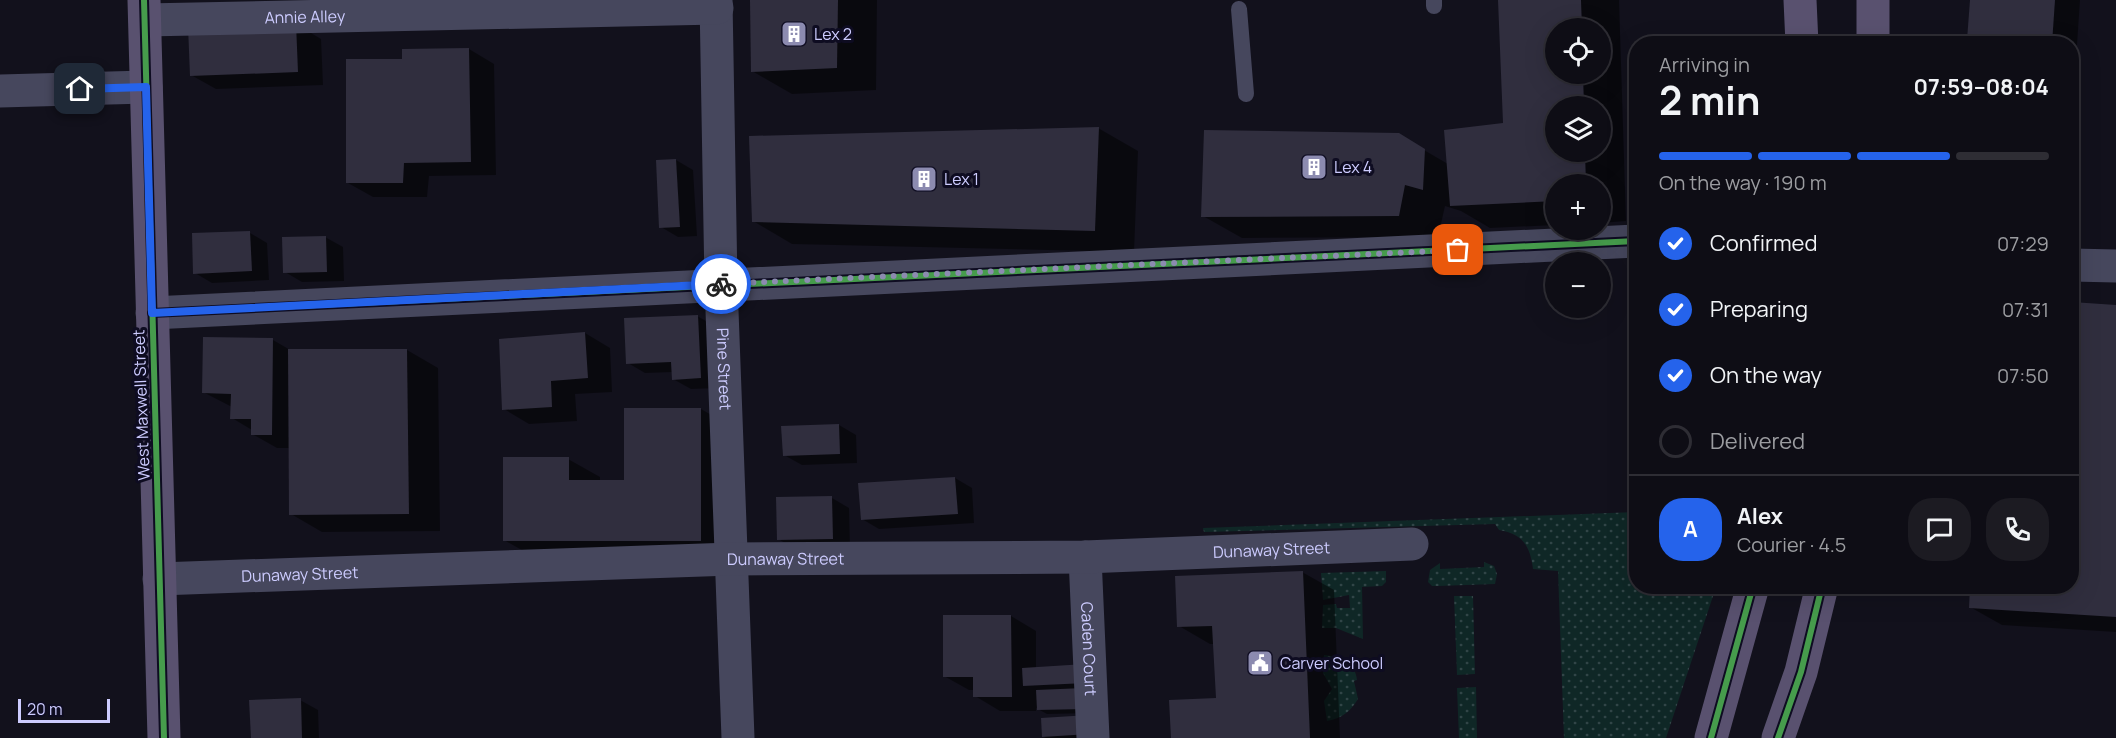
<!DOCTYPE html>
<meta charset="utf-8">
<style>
body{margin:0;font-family:Manrope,sans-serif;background:#1c1b22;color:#f1f3f6;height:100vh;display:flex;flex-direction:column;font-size:22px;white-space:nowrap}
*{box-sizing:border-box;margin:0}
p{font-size:20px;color:#9b9ca0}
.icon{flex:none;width:33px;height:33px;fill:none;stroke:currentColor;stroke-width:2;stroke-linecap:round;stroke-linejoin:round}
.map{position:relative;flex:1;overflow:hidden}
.sheet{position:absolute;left:1629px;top:36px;width:450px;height:558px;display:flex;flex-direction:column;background:#0e0d15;border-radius:24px;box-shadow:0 6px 24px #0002,0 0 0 2px #2e2d34}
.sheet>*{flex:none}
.controls{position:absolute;left:1545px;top:18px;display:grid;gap:12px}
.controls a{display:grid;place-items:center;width:66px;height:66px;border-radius:50%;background:#0e0d15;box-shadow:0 6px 24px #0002,0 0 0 2px #2e2d34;font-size:30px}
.scale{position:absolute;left:18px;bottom:15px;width:92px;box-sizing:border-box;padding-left:6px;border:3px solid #cdccff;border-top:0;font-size:16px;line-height:21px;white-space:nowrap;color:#cdccff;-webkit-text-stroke:4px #0e0c21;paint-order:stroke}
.pin{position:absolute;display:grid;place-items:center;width:51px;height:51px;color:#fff;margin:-26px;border-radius:12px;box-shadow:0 3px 9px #0006}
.courier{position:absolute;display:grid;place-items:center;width:60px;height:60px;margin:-30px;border:4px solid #2563eb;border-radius:50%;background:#fff;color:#222;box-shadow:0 2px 8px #0007}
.summary em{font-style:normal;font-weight:700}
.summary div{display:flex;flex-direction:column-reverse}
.summary{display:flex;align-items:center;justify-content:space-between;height:102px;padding:0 30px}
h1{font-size:39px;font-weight:700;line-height:45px}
.bar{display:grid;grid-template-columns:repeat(4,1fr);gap:9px 6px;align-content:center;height:72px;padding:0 30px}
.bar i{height:8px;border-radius:4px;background:#2e2d34}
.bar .active{background:#2563eb}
.bar p{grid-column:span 4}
.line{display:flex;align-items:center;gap:15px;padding:0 30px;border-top:2px solid #2e2d34}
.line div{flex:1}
.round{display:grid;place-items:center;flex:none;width:63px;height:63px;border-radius:24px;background:#1c1b22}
ol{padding:0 30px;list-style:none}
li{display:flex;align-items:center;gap:18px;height:66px}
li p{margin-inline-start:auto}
li .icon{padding:6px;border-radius:50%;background:#2563eb;color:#fff;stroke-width:4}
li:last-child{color:#9b9ca0}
li i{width:33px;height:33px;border:3px solid #2e2d34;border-radius:50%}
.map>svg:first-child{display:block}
</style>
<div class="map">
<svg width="2116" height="738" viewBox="0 0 2116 738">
<defs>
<pattern id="grass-dots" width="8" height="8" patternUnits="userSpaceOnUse" patternTransform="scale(1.5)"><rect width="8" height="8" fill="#0f2726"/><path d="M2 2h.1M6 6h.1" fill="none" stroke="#314547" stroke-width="1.8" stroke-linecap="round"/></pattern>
</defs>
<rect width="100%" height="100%" fill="#12111c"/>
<g fill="url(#grass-dots)">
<path d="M1636,512V586L1716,587L1666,738H1564L1558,571L1533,569C1530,546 1523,534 1499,530L1495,524L1204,532L1203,528Z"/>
<path d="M1484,562L1494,566L1497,574L1495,584L1438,586H1432L1428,582L1430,570L1440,563V569L1484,567Z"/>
<path d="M1386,571V582L1382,586L1362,587L1363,639L1336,628H1322L1323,605L1336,604L1337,608H1350L1349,595L1323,600L1321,573Z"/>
<path d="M1454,596H1473L1475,674L1457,675Z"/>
<path d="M1324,655C1338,656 1356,663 1357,680L1354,681L1358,699C1350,712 1342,718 1327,721L1324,701L1332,689L1323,673Z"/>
<path d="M1476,687L1477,738H1459L1457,688Z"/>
</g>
<g fill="#0007" fill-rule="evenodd">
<path d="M752,0H877L876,90L792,94L752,71Z"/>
<path d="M1501,0H1619L1626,221L1600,223V184H1556V225L1490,228L1461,211L1445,206L1438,237L1242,238L1203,216L1398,135L1448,164L1504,124ZM1556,28H1600V74H1556ZM1556,106H1600V152H1556Z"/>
<path d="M1971,0H2080L2076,60L2072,59V44H1976L1969,39Z"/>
<path d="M296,24L321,39L323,85L216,89L191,75Z"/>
<path d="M469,49L494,64L496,175L429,176L427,197H373L348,183L404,61Z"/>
<path d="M1098,128L1138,151L1134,252L792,244L753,221Z"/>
<path d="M676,160L693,170L697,236L678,237L661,227Z"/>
<path d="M250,233L267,243L269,280L212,283L195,273Z"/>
<path d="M325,237L343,247L344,281L302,282L285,272Z"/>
<path d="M2072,304L2116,307V632L2002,625L1970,607L2072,586Z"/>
<path d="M697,316L715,326L718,388L691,389L673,379V372L645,373L628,363Z"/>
<path d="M585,333L610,348L612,392L575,394L577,421L529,424L504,409Z"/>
<path d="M273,340L292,351L407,350L438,368L440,531L322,532L291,514L290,448H277L252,434V430L232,418V407L203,392Z"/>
<path d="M701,409L732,427V558H536L504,540L568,459L600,477V482H625Z"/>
<path d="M839,425L856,435L857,463L802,465L784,455Z"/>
<path d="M955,478L972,488L974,523L879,529L862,519Z"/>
<path d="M832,498L849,508L850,548L796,549L778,539Z"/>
<path d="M1302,572L1334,590L1340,738H1172L1217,700L1215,644H1210L1179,626Z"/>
<path d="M944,616H1011L1036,631V668L1084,666L1093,713L1047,714L1036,708V711H1000L975,696V690H969L944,676Z"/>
<path d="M300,700L318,710L319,738H252Z"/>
<path d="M1042,719L1098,738H1046L1044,737Z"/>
</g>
<g fill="#302e3e">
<path d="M750,0H838L837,68L751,72Z"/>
<path d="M1498,0H1581L1582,28H1556V74H1583L1584,106H1556V152H1585L1586,184H1556V201L1450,206L1444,130L1503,123Z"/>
<path d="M1970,0H2055L2052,44L1967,40Z"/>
<path d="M296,23L298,72L190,76L188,26Z"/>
<path d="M469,48L471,162L404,163L403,183H346V59H402V49Z"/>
<path d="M1099,127L1095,231L752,222L749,136Z"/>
<path d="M1204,130L1399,133L1425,149L1423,190L1405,185L1399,216L1201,217Z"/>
<path d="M676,159L680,227L659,228L656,160Z"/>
<path d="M250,231L252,271L193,274L192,233Z"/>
<path d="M326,236L327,272L283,273L282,237Z"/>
<path d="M2072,302L2116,305V617L1969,608L1970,586H2072Z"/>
<path d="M698,315L701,378L672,380L671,362L626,364L624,318Z"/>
<path d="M585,332L588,378L551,381L552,407L502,410L499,339Z"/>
<path d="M203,337L273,338L272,435H251V419H230L231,394L202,393Z"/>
<path d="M288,349H407L409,514L289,515Z"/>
<path d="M624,408H701V541H503V457H569V480H624Z"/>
<path d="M839,424L840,454L783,456L781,426Z"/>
<path d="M955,477L958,514L861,520L858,483Z"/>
<path d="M832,496L833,539L777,540L776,497Z"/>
<path d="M1303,571L1310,738H1171L1169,700L1216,698L1212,626L1177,627L1175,576Z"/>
<path d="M943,615H1011L1012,697H973V677H943Z"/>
<path d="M1085,664L1086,683L1023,686L1022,668Z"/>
<path d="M1084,688L1085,709L1037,710L1036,690Z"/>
<path d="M301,698L302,738H251L249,700Z"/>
<path d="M1089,715L1090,734L1042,737L1041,718Z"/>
</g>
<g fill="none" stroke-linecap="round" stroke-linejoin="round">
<g stroke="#46475d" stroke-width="16">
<path d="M1434,0V6"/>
<path d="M1239,9L1246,94"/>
</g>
<g stroke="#46475d" stroke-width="33">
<path id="s1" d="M716,0L721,284L738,738"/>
<path id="s2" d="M145,20L717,8"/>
<path d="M0,91L146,87"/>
<path d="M2072,265L2116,266"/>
<path d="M152,313L1636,241"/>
<path id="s3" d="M1085,557L1093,738"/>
<path id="s4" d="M159,579L732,559L1085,557L1412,544"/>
</g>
<g stroke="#59516f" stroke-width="33">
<path d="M144,0L164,738"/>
<path d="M1800,0L1802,44"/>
<path d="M1873,44V0"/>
<path d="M1711,738L1753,586"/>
<path d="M1778,738L1801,672L1822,586"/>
</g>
<g stroke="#0e0c21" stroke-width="10">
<g id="cycleway">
<path d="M144,0L164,738"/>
<path d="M152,313L1636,241"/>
<path d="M1711,738L1753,586"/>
<path d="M1778,738L1801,672L1822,586"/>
</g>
</g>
<use href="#cycleway" stroke="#469c4c" stroke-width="6"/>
</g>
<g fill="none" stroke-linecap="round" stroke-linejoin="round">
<path stroke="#8c8bb0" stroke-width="6" stroke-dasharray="0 10.8" d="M721,284L1458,250"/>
<path stroke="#2563eb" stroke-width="8" d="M80,89L146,87L152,313L721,284"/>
</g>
<defs>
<g id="building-square" transform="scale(1.35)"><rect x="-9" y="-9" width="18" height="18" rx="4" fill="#8c8bb0" stroke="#0e0c21"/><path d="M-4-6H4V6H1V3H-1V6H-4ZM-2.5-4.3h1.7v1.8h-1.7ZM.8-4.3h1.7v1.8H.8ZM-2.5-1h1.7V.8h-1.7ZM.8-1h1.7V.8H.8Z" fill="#fff"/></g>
<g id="civic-square" transform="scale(1.35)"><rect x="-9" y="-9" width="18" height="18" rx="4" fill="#8c8bb0" stroke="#0e0c21"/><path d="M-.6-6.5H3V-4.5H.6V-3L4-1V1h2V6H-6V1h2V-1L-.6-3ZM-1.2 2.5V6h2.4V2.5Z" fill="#fff"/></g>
</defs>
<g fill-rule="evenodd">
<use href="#building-square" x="794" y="34"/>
<use href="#building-square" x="1314" y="167"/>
<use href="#building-square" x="924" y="179"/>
<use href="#civic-square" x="1260" y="663"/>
</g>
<g text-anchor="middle" stroke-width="6" stroke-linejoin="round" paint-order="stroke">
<g font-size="16" fill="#cdccff" stroke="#0e0c21">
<text dy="6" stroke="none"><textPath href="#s2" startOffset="160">Annie Alley</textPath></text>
<text dy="6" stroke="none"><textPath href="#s1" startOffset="369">Pine Street</textPath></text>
<text transform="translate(141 405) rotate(-92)" y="6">West Maxwell Street</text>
<text dy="6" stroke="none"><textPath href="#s4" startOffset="1113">Dunaway Street</textPath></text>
<text dy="6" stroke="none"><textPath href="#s4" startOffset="627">Dunaway Street</textPath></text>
<text dy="6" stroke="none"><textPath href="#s4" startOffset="141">Dunaway Street</textPath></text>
<text dy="6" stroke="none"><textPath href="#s3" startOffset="92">Caden Court</textPath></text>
</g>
<g font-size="16" fill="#cdccff" stroke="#0e0c21" text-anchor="start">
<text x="814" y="40">Lex 2</text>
<text x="1334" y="173">Lex 4</text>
<text x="944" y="185">Lex 1</text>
<text x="1280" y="669">Carver School</text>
</g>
</g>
</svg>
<div class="controls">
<a><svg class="icon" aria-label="locate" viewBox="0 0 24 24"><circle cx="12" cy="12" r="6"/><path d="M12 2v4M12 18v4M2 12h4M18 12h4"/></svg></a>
<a><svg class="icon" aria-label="layers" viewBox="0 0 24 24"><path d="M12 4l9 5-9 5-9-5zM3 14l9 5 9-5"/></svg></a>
<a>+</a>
<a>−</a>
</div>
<div class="scale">20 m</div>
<div class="pin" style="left:1458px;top:250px;background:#ea580c"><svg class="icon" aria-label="bag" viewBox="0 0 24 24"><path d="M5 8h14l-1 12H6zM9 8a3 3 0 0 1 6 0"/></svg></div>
<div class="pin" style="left:80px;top:89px;background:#1f2937"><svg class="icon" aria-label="home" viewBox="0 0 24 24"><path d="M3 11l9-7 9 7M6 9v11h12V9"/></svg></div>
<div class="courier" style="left:721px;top:284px"><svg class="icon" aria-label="bike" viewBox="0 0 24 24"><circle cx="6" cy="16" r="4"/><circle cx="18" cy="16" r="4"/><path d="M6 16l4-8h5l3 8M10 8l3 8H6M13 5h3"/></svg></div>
<section class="sheet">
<div class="summary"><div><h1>2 min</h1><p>Arriving in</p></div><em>07:59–08:04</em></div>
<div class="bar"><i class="active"></i><i class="active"></i><i class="active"></i><i></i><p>On the way · 190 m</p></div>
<ol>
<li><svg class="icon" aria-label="check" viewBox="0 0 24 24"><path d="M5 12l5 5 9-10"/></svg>Confirmed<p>07:29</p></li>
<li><svg class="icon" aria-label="check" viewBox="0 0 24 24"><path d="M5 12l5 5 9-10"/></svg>Preparing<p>07:31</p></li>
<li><svg class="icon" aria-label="check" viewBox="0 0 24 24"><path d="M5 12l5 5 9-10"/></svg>On the way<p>07:50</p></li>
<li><i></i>Delivered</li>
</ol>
<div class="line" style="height:108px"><b class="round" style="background:#2563eb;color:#fff">A</b><div><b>Alex</b><p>Courier · 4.5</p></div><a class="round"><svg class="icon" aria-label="chat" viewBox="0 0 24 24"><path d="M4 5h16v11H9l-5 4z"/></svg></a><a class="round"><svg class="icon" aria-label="phone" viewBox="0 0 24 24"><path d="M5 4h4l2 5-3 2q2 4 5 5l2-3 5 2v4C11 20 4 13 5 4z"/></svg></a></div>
</section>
</div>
